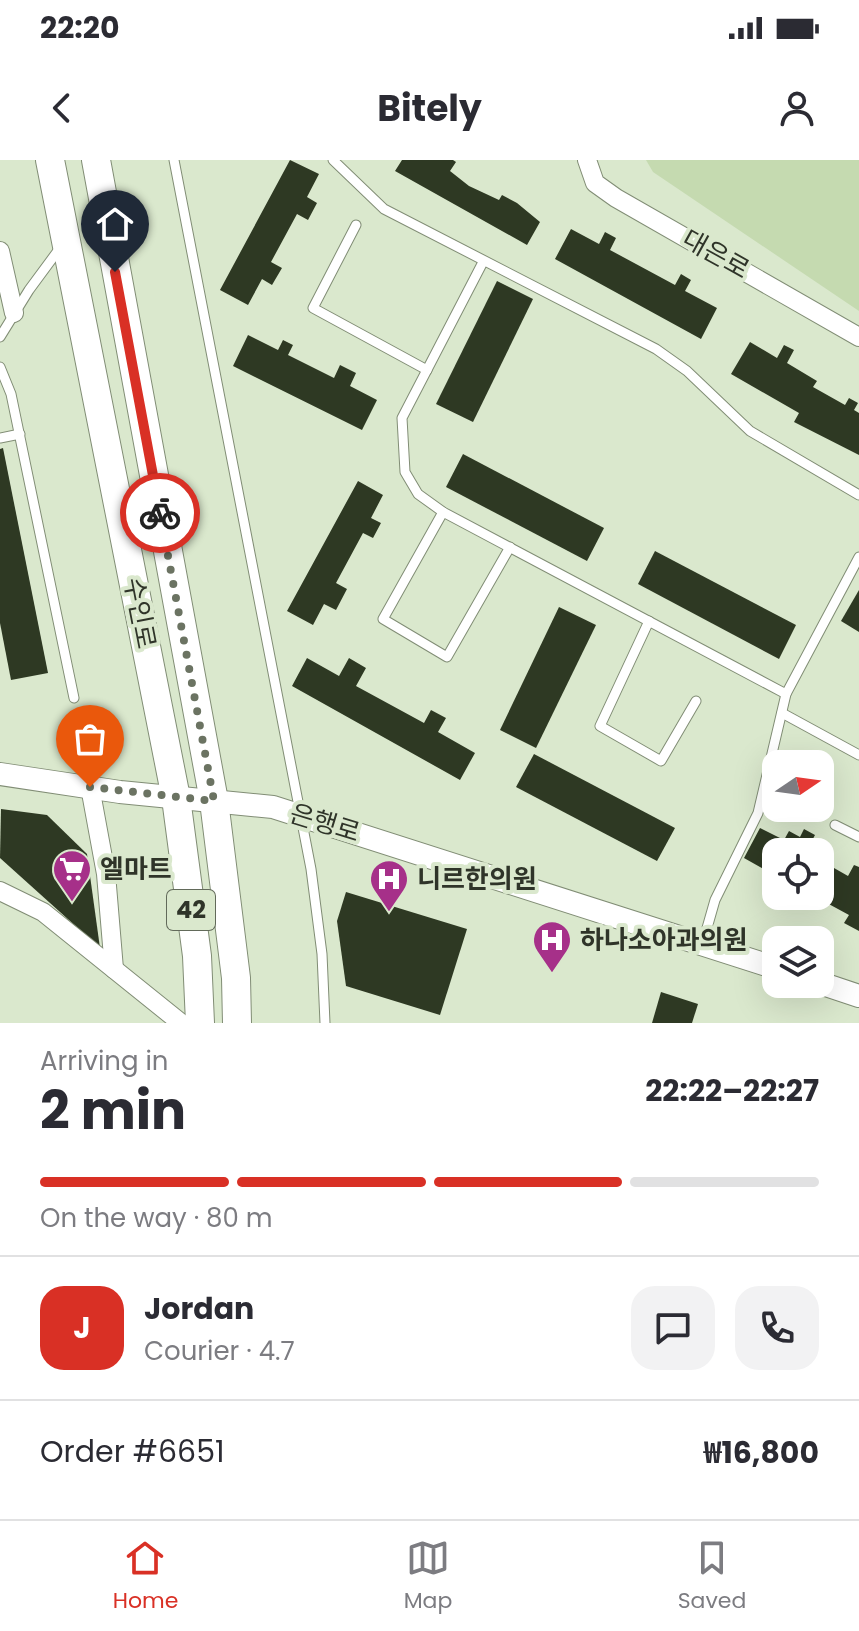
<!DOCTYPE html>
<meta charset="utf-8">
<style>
body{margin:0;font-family:Poppins,"Noto Sans KR",sans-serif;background:#f2f2f3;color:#2b2b33;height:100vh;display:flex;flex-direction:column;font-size:30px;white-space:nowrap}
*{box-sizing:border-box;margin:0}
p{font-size:26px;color:#7c7c81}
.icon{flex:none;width:44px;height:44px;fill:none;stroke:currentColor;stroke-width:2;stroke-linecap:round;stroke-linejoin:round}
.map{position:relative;height:863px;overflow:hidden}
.details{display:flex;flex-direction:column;background:#fff;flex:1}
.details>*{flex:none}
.needle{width:52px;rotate:77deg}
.fabs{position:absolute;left:762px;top:590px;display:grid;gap:16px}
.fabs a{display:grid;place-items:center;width:72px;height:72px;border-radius:16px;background:#fff;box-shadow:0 8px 32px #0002;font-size:40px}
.pin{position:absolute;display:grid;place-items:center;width:68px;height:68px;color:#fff;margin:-82px -34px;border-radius:50% 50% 50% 0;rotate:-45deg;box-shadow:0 0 8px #0007}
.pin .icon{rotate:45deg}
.courier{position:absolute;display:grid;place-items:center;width:80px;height:80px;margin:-40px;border:6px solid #d93025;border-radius:50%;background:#fff;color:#222;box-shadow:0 2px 10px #0007}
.headline em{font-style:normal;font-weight:700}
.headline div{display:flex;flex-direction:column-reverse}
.headline{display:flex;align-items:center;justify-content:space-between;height:136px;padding:0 40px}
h1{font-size:52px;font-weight:700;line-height:60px}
.bar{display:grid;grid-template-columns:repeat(4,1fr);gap:12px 8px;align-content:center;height:96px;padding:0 40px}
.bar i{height:10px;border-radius:6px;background:#e1e1e2}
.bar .active{background:#d93025}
.bar p{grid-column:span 4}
.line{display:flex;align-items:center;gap:20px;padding:0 40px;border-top:2px solid #e1e1e2}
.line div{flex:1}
.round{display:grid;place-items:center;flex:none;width:84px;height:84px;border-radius:24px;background:#f2f2f3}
.status{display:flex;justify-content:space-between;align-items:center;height:56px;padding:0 40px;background:#fff;direction:ltr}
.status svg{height:22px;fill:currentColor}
header{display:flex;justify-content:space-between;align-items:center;height:104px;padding:0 40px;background:#fff;font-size:36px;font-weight:700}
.tabs{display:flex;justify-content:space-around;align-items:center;height:112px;border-top:2px solid #e1e1e2;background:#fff;font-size:22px;color:#7c7c81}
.tabs a{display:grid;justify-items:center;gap:4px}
.tabs .active{color:#d93025}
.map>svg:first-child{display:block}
</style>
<div class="status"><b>22:20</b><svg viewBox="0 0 49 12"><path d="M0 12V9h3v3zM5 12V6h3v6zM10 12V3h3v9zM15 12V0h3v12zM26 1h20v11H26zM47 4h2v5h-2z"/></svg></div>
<header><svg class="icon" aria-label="back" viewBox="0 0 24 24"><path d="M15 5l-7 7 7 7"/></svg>Bitely<svg class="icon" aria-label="person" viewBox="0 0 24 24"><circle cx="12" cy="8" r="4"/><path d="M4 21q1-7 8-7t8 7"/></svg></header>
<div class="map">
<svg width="859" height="863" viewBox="0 0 859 863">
<rect width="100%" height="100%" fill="#dae8cd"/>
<path fill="#c5dab0" d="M646,0H859V151L653,12Z"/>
<g fill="#2e3923">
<path d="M290,0L319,14L307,37L317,43L308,60L297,54L271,102L282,108L272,125L262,119L248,145L220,130Z"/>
<path d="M402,0H453L456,2L450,11L469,26L499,40L502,35L517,43L540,62L527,85L395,11Z"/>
<path d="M571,69L599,84L605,72L616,78L610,90L675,125L681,114L691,120L685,131L717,148L701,179L555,99Z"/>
<path d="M497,121L533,139L473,262L436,244Z"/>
<path d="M248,175L278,190L283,180L293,185L288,195L334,218L340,205L356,213L350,226L377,240L362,270L233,206Z"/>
<path d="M750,182L777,198L784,185L794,190L787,203L817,221L813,227L845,245L849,238L858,243L854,250L859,253V295L794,262L799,253L731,214Z"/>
<path d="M3,288L48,513L11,520L0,463V289Z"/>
<path d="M463,294L604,368L587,401L446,327Z"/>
<path d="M358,321L383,335L371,358L381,363L373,378L363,373L336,423L347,429L336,450L324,444L313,465L287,451Z"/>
<path d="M655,391L796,465L779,499L638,424Z"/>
<path d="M859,430V472L841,461Z"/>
<path d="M559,447L596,465L536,588L500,570Z"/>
<path d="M307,498L339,516L349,498L366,508L356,526L424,563L431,550L446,558L438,572L475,593L460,620L292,526Z"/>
<path d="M534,594L675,668L657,701L516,627Z"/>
<path d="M1,649L47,655L87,694L100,788L0,698Z"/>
<path d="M760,668L784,680L789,671L800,677L804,669L815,675L806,692H776V716L744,698Z"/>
<path d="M820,700L848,716L854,705L859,707V771L844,763L849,755L814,736H820Z"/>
<path d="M346,732L467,769L440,855L346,826L337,761Z"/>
<path d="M661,832L698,844L692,863H652Z"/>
</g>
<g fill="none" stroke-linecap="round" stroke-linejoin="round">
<g stroke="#818d75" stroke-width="11">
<g id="service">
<path d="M174,0L311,709L322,794L325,863"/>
<path d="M333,0L384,49L656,189L687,211L750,271L859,335"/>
<path d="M356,65L313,148L427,210"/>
<path d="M483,102L402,258L405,312L418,334L443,352L786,534"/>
<path d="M0,177L29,130L60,88"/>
<path d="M0,207L11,234L74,538"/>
<path d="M0,278L20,274"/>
<path d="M443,352L383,459L447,497L510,387"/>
<path d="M649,461L600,566L661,601L696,541"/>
<path d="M782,553L859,595"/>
<path d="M835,665L859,677"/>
<path d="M703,782L715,740L758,653L786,534L859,397"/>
</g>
</g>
<g stroke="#818d75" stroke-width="20">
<g id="minor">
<path d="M587,0L595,23L616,38L859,177"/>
<path d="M0,91L14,153"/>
<path d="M90,627L106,714L114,809"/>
<path d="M0,731L43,752L181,863"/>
</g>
</g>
<g stroke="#818d75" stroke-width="24">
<g id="tertiary">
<path d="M0,614L120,632L273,647L776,808"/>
<path d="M820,823L859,836"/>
</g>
</g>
<g stroke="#818d75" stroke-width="30">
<g id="primary">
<path d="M50,0L176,638L197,796L200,863"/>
<path d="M96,0L214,641L236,818L237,863"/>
</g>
</g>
<use href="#service" stroke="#fff" stroke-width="9"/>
<use href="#minor" stroke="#fff" stroke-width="18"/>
<use href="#tertiary" stroke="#fff" stroke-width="22"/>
<use href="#primary" stroke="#fff" stroke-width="28"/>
</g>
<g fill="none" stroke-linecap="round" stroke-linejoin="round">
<path stroke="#6b7362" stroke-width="8" stroke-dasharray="0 14.4" d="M90,627L214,641L160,353"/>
<path stroke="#d93025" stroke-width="10" d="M115,112L160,353"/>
</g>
<defs>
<g id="supermarket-pin" transform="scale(2)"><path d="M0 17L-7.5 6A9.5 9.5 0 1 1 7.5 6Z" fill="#a63089" stroke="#dae8cd"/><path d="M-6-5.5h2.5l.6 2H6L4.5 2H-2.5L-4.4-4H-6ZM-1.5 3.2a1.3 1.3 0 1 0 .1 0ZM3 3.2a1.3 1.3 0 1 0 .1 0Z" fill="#fff"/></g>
<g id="hospital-pin" transform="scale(2)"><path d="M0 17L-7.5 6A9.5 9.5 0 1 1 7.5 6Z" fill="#a63089" stroke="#dae8cd"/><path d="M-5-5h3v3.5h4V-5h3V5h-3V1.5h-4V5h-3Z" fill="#fff"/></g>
</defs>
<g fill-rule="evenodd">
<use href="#supermarket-pin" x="72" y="709"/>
<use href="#hospital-pin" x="389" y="719"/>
<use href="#hospital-pin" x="552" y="780"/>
</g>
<g text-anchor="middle" stroke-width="8" stroke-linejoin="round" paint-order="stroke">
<rect fill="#dae8cd" stroke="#626a5a" stroke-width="2" x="167" y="730" width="48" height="40" rx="6"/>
<g font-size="24" font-weight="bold" fill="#2f3429">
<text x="191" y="758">42</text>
</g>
<g font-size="26" fill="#2f3429" stroke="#dae8cd">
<text transform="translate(716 94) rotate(29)" y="9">대은로</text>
<text transform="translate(140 453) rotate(79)" y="9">수인로</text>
<text transform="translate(325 663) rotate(17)" y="9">은행로</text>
</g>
<g font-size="26" font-weight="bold" fill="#2f3429" stroke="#dae8cd" text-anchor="start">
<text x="100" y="718">엘마트</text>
<text x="417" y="728">니르한의원</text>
<text x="580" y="789">하나소아과의원</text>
</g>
</g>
</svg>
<div class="fabs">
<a><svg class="needle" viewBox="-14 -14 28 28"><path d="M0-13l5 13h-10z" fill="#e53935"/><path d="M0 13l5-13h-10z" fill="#7c7c81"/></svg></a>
<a><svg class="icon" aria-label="locate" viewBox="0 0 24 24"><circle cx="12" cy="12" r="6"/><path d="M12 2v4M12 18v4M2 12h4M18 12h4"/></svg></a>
<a><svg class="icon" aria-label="layers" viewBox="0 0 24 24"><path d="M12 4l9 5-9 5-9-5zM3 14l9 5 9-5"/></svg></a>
</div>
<div class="pin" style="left:90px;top:627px;background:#ea580c"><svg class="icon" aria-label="bag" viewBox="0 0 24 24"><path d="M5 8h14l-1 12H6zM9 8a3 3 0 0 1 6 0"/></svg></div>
<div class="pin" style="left:115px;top:112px;background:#1f2937"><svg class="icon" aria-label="home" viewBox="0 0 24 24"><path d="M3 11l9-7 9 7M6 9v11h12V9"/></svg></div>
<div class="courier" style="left:160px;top:353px"><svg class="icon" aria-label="bike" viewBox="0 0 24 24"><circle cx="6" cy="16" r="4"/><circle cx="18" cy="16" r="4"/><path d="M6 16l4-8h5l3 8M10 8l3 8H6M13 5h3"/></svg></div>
</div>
<section class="details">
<div class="headline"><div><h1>2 min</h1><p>Arriving in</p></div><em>22:22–22:27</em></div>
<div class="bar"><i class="active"></i><i class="active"></i><i class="active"></i><i></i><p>On the way · 80 m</p></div>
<div class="line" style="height:144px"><b class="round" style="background:#d93025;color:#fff">J</b><div><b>Jordan</b><p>Courier · 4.7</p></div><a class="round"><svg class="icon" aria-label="chat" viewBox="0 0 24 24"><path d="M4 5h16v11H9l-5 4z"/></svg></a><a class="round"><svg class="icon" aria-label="phone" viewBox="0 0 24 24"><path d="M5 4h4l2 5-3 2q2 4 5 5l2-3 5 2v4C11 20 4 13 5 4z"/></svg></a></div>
<div class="line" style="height:104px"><div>Order #6651</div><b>₩16,800</b></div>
</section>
<nav class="tabs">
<a class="active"><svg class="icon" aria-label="home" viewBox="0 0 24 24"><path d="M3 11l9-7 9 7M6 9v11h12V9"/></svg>Home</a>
<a><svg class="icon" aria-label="map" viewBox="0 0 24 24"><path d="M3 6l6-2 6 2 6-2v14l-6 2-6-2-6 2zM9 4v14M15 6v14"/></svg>Map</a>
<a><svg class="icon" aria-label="saved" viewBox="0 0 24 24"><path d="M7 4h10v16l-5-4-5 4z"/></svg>Saved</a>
</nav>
